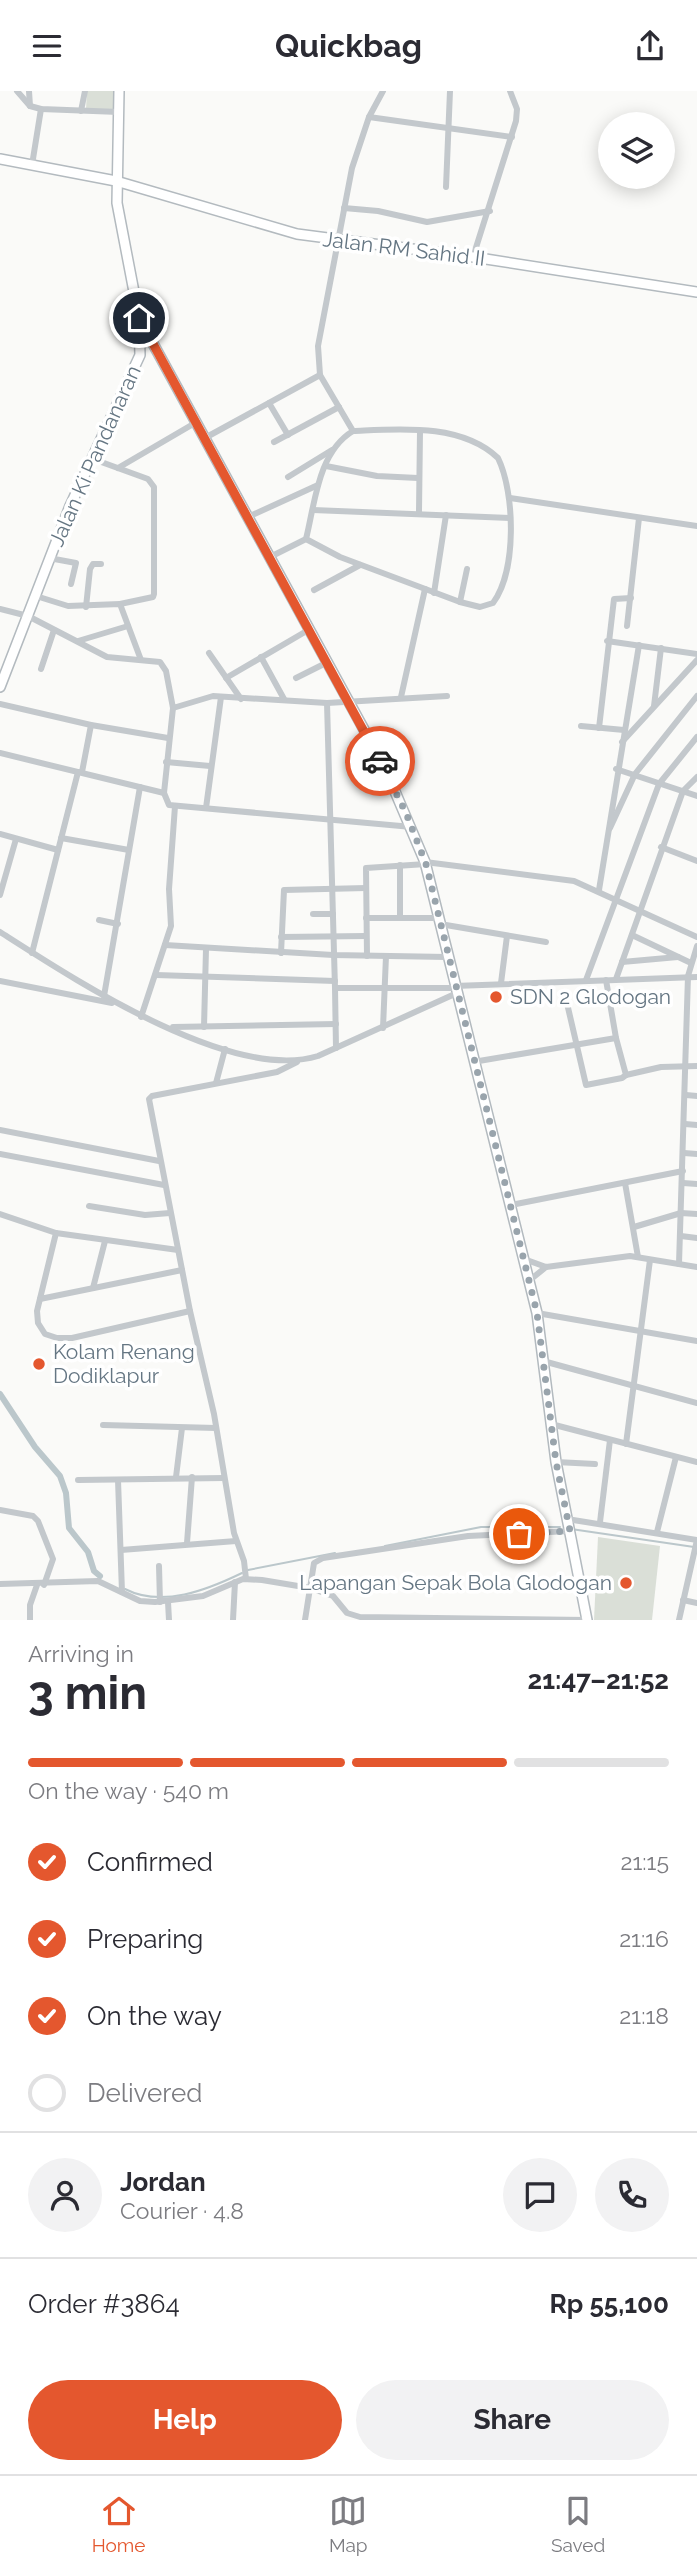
<!DOCTYPE html>
<meta charset="utf-8">
<style>
body{margin:0;font-family:Raleway,sans-serif;background:#f2f2f3;color:#2b2b33;height:100vh;display:flex;flex-direction:column;font-size:26px;white-space:nowrap}
*{box-sizing:border-box;margin:0}
p{font-size:23px;color:#7c7c81}
.icon{flex:none;width:38px;height:38px;fill:none;stroke:currentColor;stroke-width:2;stroke-linecap:round;stroke-linejoin:round}
.map{position:relative;height:1529px;overflow:hidden}
.side{display:flex;flex-direction:column;background:#fff;flex:1}
.side>*{flex:none}
.buttons{position:absolute;left:598px;top:21px;display:grid;gap:14px}
.buttons a{display:grid;place-items:center;width:77px;height:77px;border-radius:50%;background:#fff;box-shadow:0 4px 18px #0003;font-size:35px}
.pin{position:absolute;display:grid;place-items:center;width:60px;height:60px;color:#fff;margin:-30px;border:4px solid #fff;border-radius:50%;box-shadow:0 2px 7px #0007}
.courier{position:absolute;display:grid;place-items:center;width:70px;height:70px;margin:-35px;border:5px solid #e4572e;border-radius:50%;background:#fff;color:#222;box-shadow:0 2px 9px #0007}
.headline em{font-style:normal;font-weight:700}
.headline div{display:flex;flex-direction:column-reverse}
.headline{display:flex;align-items:center;justify-content:space-between;height:119px;padding:0 28px}
h1{font-size:46px;font-weight:700;line-height:52px}
.bar{display:grid;grid-template-columns:repeat(4,1fr);gap:10px 7px;align-content:center;height:84px;padding:0 28px}
.bar i{height:9px;border-radius:5px;background:#e1e1e2}
.bar .selected{background:#e4572e}
.bar p{grid-column:span 4}
.line{display:flex;align-items:center;gap:18px;padding:0 28px;border-top:2px solid #e1e1e2}
.line div{flex:1}
.round{display:grid;place-items:center;flex:none;width:74px;height:74px;border-radius:37px;background:#f2f2f3}
ol{padding:0 28px;list-style:none}
li{display:flex;align-items:center;gap:21px;height:77px}
li p{margin-inline-start:auto}
li .icon{padding:7px;border-radius:50%;background:#e4572e;color:#fff;stroke-width:4}
li:last-child{color:#7c7c81}
li i{width:38px;height:38px;border:4px solid #e1e1e2;border-radius:50%}
.action{display:flex;gap:14px;margin-top:auto;padding:14px 28px}
.action a{flex:1;height:80px;border-radius:42px;background:#e4572e;color:#fff;font-size:28px;font-weight:700;line-height:80px;text-align:center}
.action a+a{background:#f2f2f3;color:#2b2b33}
header{display:flex;justify-content:space-between;align-items:center;height:91px;padding:0 28px;background:#fff;font-size:32px;font-weight:700}
.menu{display:flex;justify-content:space-around;align-items:center;height:98px;border-top:2px solid #e1e1e2;background:#fff;font-size:19px;color:#7c7c81}
.menu a{display:grid;justify-items:center;gap:4px}
.menu .selected{color:#e4572e}
.map>svg:first-child{display:block}
</style>
<header><svg class="icon" aria-label="menu" viewBox="0 0 24 24"><path d="M4 6h16M4 12h16M4 18h16"/></svg>Quickbag<svg class="icon" aria-label="share" viewBox="0 0 24 24"><path d="M12 15V3M7 8l5-5 5 5M5 13v7h14v-7"/></svg></header>
<div class="map">
<svg width="697" height="1529" viewBox="0 0 697 1529">
<rect width="100%" height="100%" fill="#fafaf8"/>
<g fill="#dadfd7">
<path d="M87,0H118L116,20L86,18Z"/>
<path d="M598,1446L660,1455L652,1529H594Z"/>
</g>
<g fill="none" stroke-linecap="round" stroke-linejoin="round">
<g stroke="#bbc7cb" stroke-width="2">
<path d="M571,1438L694,1456"/>
<path d="M385,1455L481,1436H560"/>
<path d="M248,1479L335,1462"/>
<path d="M125,1498C162,1517 207,1499 242,1482"/>
</g>
<path stroke="#bbc7cb" stroke-width="6" d="M0,1303L35,1356L60,1385L66,1402L69,1437L88,1461L94,1480L100,1485"/>
<g stroke="#b3babf" stroke-width="12">
<g id="secondary">
<path d="M0,68L116,90L297,143L473,166L697,201"/>
<path d="M139,227L385,677L425,771L537,1222L556,1371L587,1529"/>
<path d="M0,596L70,415L140,264L139,227L117,112L119,0"/>
</g>
</g>
<g stroke="#c3c8cc" stroke-width="6">
<path d="M17,0L30,15L41,18L119,21"/>
<path d="M29,0L30,15"/>
<path d="M81,20L85,0"/>
<path d="M369,26L512,46"/>
<path d="M32,74L41,18"/>
<path d="M446,96L450,0"/>
<path d="M344,117L378,120L427,131L490,120"/>
<path d="M473,166L516,30L517,18L510,0"/>
<path d="M269,312L288,344"/>
<path d="M353,340C400,338 461,332 498,367C515,402 517,480 493,512L480,516L460,511L340,466L306,448C315,412 318,361 353,340Z"/>
<path d="M353,340L320,284L318,255L352,77L369,26L383,0"/>
<path d="M203,348L320,284"/>
<path d="M274,351L339,316"/>
<path d="M93,368L148,388L154,396V503L153,506L120,513"/>
<path d="M326,375L377,385L418,387"/>
<path d="M118,377L195,332"/>
<path d="M288,386L332,359"/>
<path d="M510,407L697,435"/>
<path d="M313,419L510,427"/>
<path d="M419,421L420,340"/>
<path d="M248,426L318,394"/>
<path d="M270,466L306,448"/>
<path d="M49,467L76,472L71,493"/>
<path d="M314,499L360,474"/>
<path d="M434,502L446,424"/>
<path d="M36,505L68,515L120,513L141,569"/>
<path d="M460,511L467,478"/>
<path d="M86,516L90,478L93,473H101"/>
<path d="M0,518L28,525L107,566L160,571L166,580L173,617L213,605L327,612L447,605"/>
<path d="M627,535L639,427"/>
<path d="M78,550L128,535"/>
<path d="M607,550L697,563"/>
<path d="M209,562L241,608"/>
<path d="M261,566L284,608"/>
<path d="M41,578L54,539"/>
<path d="M226,587L310,538"/>
<path d="M296,587L328,571"/>
<path d="M401,606L425,498"/>
<path d="M327,612L335,897H455"/>
<path d="M0,613L91,634L168,647"/>
<path d="M654,615L661,557"/>
<path d="M173,617L164,702L169,714L412,736"/>
<path d="M581,635L624,639"/>
<path d="M599,637L614,508L631,507"/>
<path d="M622,651L697,569"/>
<path d="M0,662L164,702"/>
<path d="M166,671L210,675"/>
<path d="M616,678L697,705"/>
<path d="M82,681L91,634"/>
<path d="M206,717L221,606"/>
<path d="M610,737L635,683L697,605"/>
<path d="M0,743L58,759"/>
<path d="M61,747L129,759"/>
<path d="M661,756L697,770"/>
<path d="M425,771L574,790L697,846"/>
<path d="M599,799L639,554"/>
<path d="M0,804L16,748"/>
<path d="M313,823H333"/>
<path d="M366,827H438"/>
<path d="M400,827V774"/>
<path d="M99,829L118,833"/>
<path d="M440,833L546,851"/>
<path d="M0,841C72,887 231,992 318,965L457,902"/>
<path d="M632,844L691,872"/>
<path d="M281,846L366,845"/>
<path d="M165,854L333,864L447,866"/>
<path d="M32,862L78,681"/>
<path d="M281,862L284,799L366,797"/>
<path d="M367,865L366,777L426,773"/>
<path d="M622,871L678,866"/>
<path d="M156,884L335,890"/>
<path d="M616,888L683,700L697,686"/>
<path d="M586,889L659,693L697,646"/>
<path d="M0,890L112,912"/>
<path d="M501,892L507,845"/>
<path d="M454,895L697,886"/>
<path d="M335,897L336,957"/>
<path d="M104,905L140,696"/>
<path d="M566,908L586,994L622,987L626,984L616,947L606,889"/>
<path d="M141,926L171,835L169,798L175,715"/>
<path d="M173,936L336,933"/>
<path d="M204,936L206,858"/>
<path d="M383,937L386,865"/>
<path d="M473,971L616,947"/>
<path d="M626,984L661,976L697,975"/>
<path d="M216,992L225,958"/>
<path d="M686,1004L697,1005"/>
<path d="M685,1033L697,1034"/>
<path d="M0,1039L159,1070"/>
<path d="M684,1062L697,1063"/>
<path d="M0,1063L164,1094"/>
<path d="M625,1092L638,1166"/>
<path d="M683,1092L697,1093"/>
<path d="M511,1114L683,1080"/>
<path d="M89,1115L145,1124L170,1122"/>
<path d="M0,1123L56,1142L37,1220L38,1232L45,1243L57,1247H72L190,1220"/>
<path d="M634,1136L681,1122L697,1123"/>
<path d="M56,1142L178,1159"/>
<path d="M681,1145L697,1147"/>
<path d="M524,1168L546,1176L630,1165L697,1176"/>
<path d="M679,1173L688,885L697,855"/>
<path d="M530,1189L546,1176"/>
<path d="M93,1197L105,1150"/>
<path d="M40,1208L182,1179"/>
<path d="M537,1222L697,1250"/>
<path d="M543,1270L697,1312"/>
<path d="M551,1333L697,1371"/>
<path d="M103,1334L216,1337"/>
<path d="M626,1353L650,1169"/>
<path d="M556,1371L595,1373"/>
<path d="M176,1386L182,1337"/>
<path d="M78,1389L224,1387"/>
<path d="M118,1389L122,1501"/>
<path d="M0,1419L33,1425L38,1430L53,1468L44,1494"/>
<path d="M567,1428L697,1449"/>
<path d="M600,1431L610,1349"/>
<path d="M657,1441L676,1366"/>
<path d="M187,1452L192,1386"/>
<path d="M121,1459L236,1450"/>
<path d="M159,1475L160,1511"/>
<path d="M246,1488L244,1470L234,1442L214,1323L190,1220L149,1008L152,1005L277,981L297,971"/>
<path d="M0,1493L98,1490L140,1510L155,1511L203,1505L243,1488L262,1489L310,1497L333,1505L347,1522L360,1526L587,1529"/>
<path d="M683,1509L697,1512"/>
<path d="M168,1511L169,1529"/>
<path d="M30,1529V1514L37,1494"/>
<path d="M233,1529L235,1491"/>
<path d="M305,1529L314,1472L323,1467L468,1445L570,1440"/>
<path d="M679,1529L697,1449"/>
</g>
<use href="#secondary" stroke="#fff" stroke-width="9"/>
</g>
<g fill="none" stroke-linecap="round" stroke-linejoin="round">
<path stroke="#99a4ac" stroke-width="7" stroke-dasharray="0 12.6" d="M380,670L406,722L426,773L537,1222L556,1371L570,1440L519,1443"/>
<path stroke="#e4572e" stroke-width="9" d="M139,227L380,670"/>
</g>
<g fill="#e4572e" stroke="#fff" stroke-width="2.5">
<circle cx="496" cy="906" r="7"/>
<circle cx="39" cy="1273" r="7"/>
<circle cx="626" cy="1492" r="7"/>
</g>
<g text-anchor="middle" stroke-width="7" stroke-linejoin="round" paint-order="stroke">
<g font-size="21" fill="#657683" stroke="#fff">
<text transform="translate(404 158) rotate(7)" y="7">Jalan RM Sahid II</text>
<text transform="translate(95 365) rotate(-66)" y="7">Jalan Ki Pandanaran</text>
</g>
<g font-size="21" fill="#657683" stroke="#fff" text-anchor="start">
<text x="510" y="913">SDN 2 Glodogan</text>
<text x="53" y="1268">Kolam Renang<tspan x="53" dy="24">Dodiklapur</tspan></text>
<text x="612" y="1499" text-anchor="end">Lapangan Sepak Bola Glodogan</text>
</g>
</g>
</svg>
<div class="buttons">
<a><svg class="icon" aria-label="layers" viewBox="0 0 24 24"><path d="M12 4l9 5-9 5-9-5zM3 14l9 5 9-5"/></svg></a>
</div>
<div class="pin" style="left:519px;top:1443px;background:#ea580c"><svg class="icon" aria-label="bag" viewBox="0 0 24 24"><path d="M5 8h14l-1 12H6zM9 8a3 3 0 0 1 6 0"/></svg></div>
<div class="pin" style="left:139px;top:227px;background:#1f2937"><svg class="icon" aria-label="home" viewBox="0 0 24 24"><path d="M3 11l9-7 9 7M6 9v11h12V9"/></svg></div>
<div class="courier" style="left:380px;top:670px"><svg class="icon" aria-label="car" viewBox="0 0 24 24"><path d="M5 17H2v-5l4-1 3-4h7l3 4 3 1v5h-3M9 17h6M6 11h13"/><circle cx="7" cy="17" r="2"/><circle cx="17" cy="17" r="2"/></svg></div>
</div>
<section class="side">
<div class="headline"><div><h1>3 min</h1><p>Arriving in</p></div><em>21:47–21:52</em></div>
<div class="bar"><i class="selected"></i><i class="selected"></i><i class="selected"></i><i></i><p>On the way · 540 m</p></div>
<ol>
<li><svg class="icon" aria-label="check" viewBox="0 0 24 24"><path d="M5 12l5 5 9-10"/></svg>Confirmed<p>21:15</p></li>
<li><svg class="icon" aria-label="check" viewBox="0 0 24 24"><path d="M5 12l5 5 9-10"/></svg>Preparing<p>21:16</p></li>
<li><svg class="icon" aria-label="check" viewBox="0 0 24 24"><path d="M5 12l5 5 9-10"/></svg>On the way<p>21:18</p></li>
<li><i></i>Delivered</li>
</ol>
<div class="line" style="height:126px"><a class="round"><svg class="icon" aria-label="person" viewBox="0 0 24 24"><circle cx="12" cy="8" r="4"/><path d="M4 21q1-7 8-7t8 7"/></svg></a><div><b>Jordan</b><p>Courier · 4.8</p></div><a class="round"><svg class="icon" aria-label="chat" viewBox="0 0 24 24"><path d="M4 5h16v11H9l-5 4z"/></svg></a><a class="round"><svg class="icon" aria-label="phone" viewBox="0 0 24 24"><path d="M5 4h4l2 5-3 2q2 4 5 5l2-3 5 2v4C11 20 4 13 5 4z"/></svg></a></div>
<div class="line" style="height:91px"><div>Order #3864</div><b>Rp 55,100</b></div>
<div class="action"><a>Help</a><a>Share</a></div>
</section>
<nav class="menu">
<a class="selected"><svg class="icon" aria-label="home" viewBox="0 0 24 24"><path d="M3 11l9-7 9 7M6 9v11h12V9"/></svg>Home</a>
<a><svg class="icon" aria-label="map" viewBox="0 0 24 24"><path d="M3 6l6-2 6 2 6-2v14l-6 2-6-2-6 2zM9 4v14M15 6v14"/></svg>Map</a>
<a><svg class="icon" aria-label="saved" viewBox="0 0 24 24"><path d="M7 4h10v16l-5-4-5 4z"/></svg>Saved</a>
</nav>
